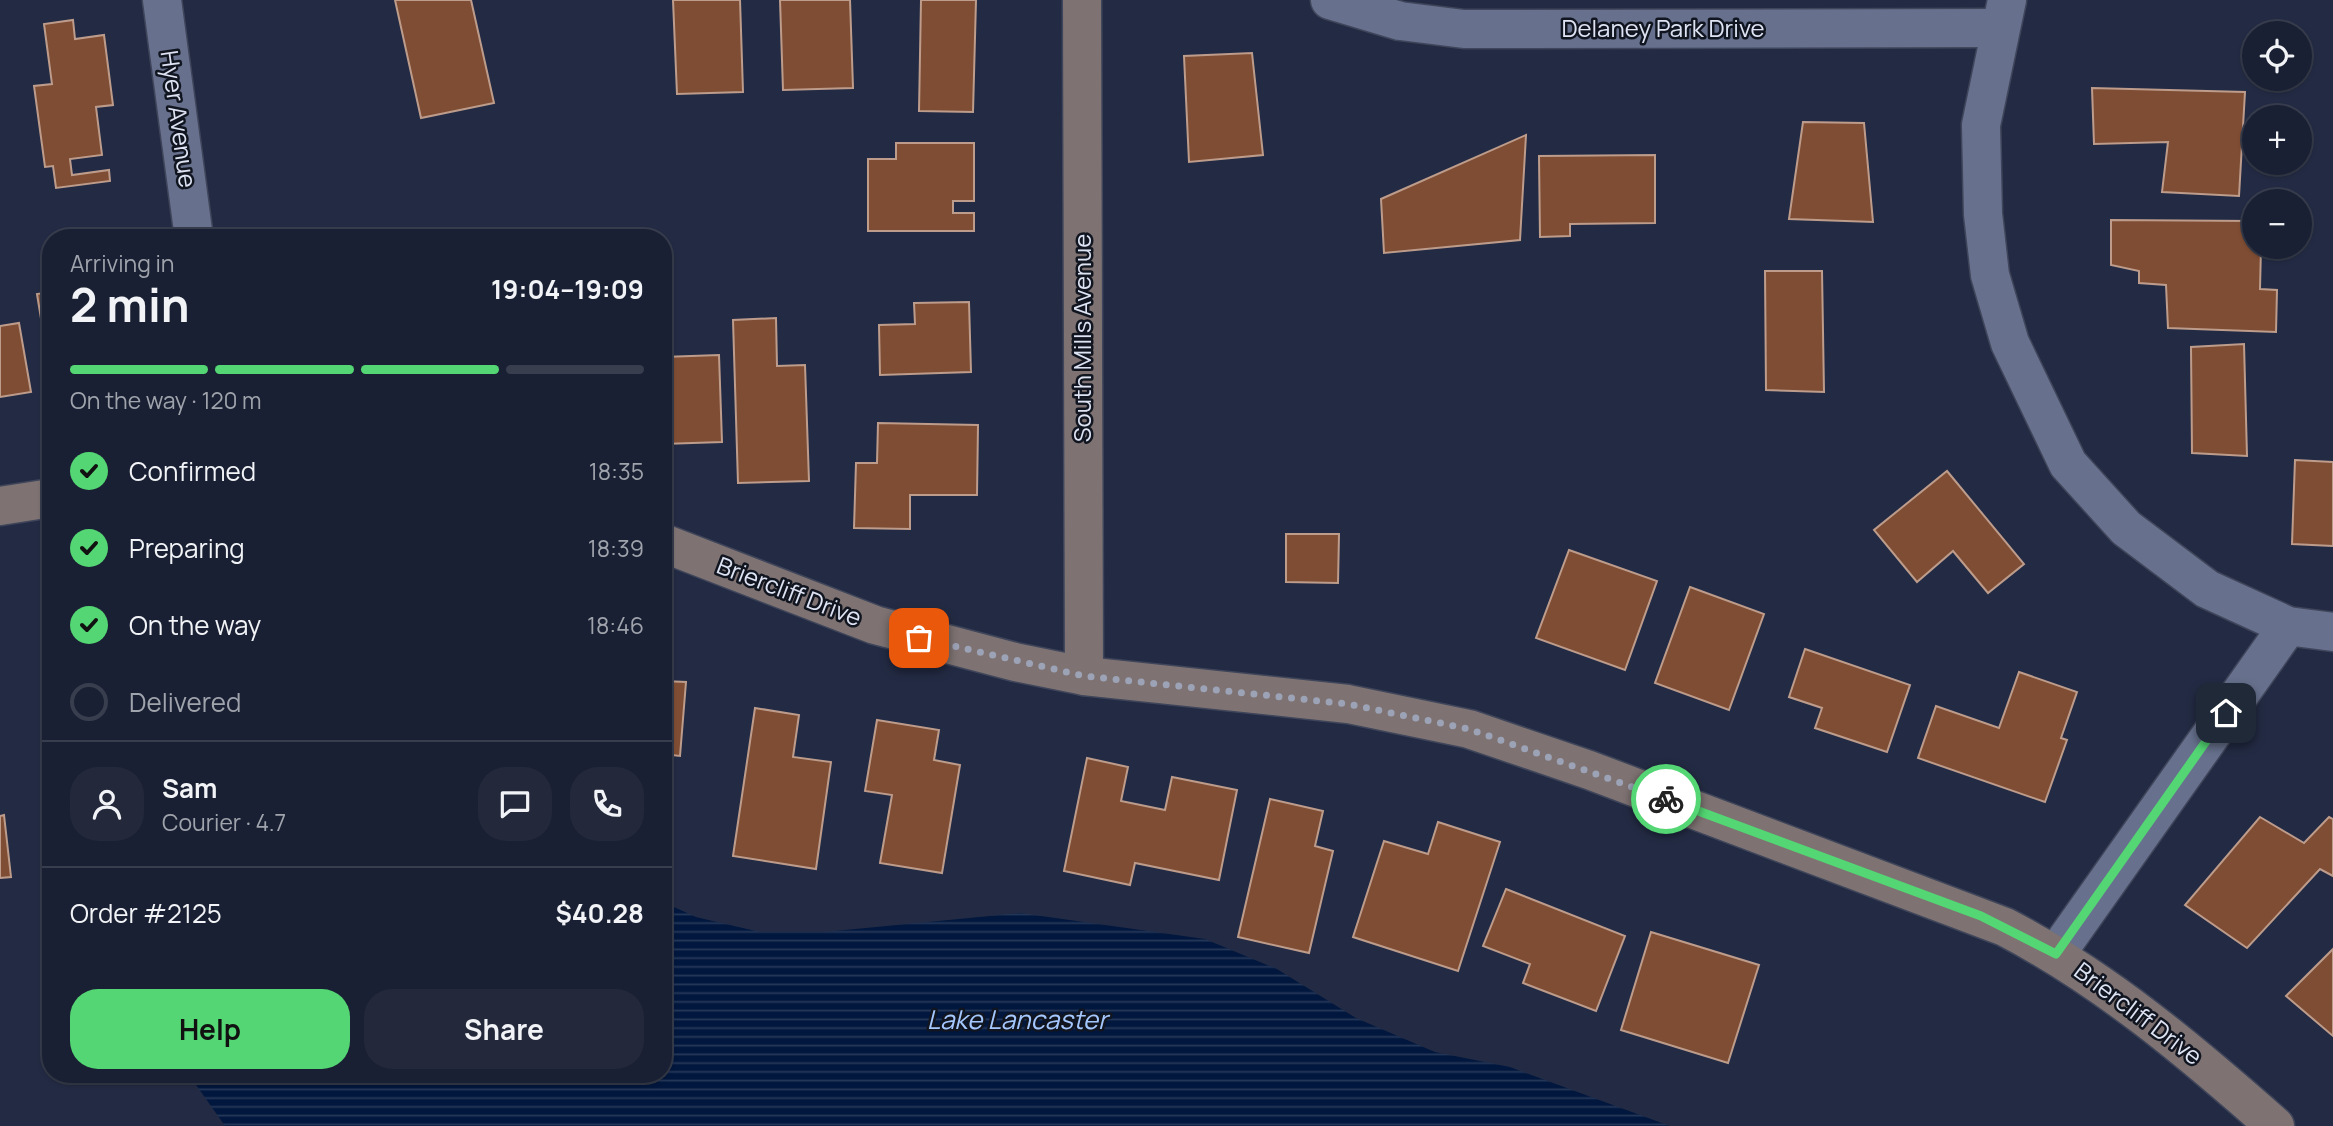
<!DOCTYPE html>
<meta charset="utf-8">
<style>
body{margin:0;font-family:Manrope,sans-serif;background:#23283b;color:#f1f3f6;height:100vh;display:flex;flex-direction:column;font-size:26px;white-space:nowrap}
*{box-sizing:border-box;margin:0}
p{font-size:23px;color:#9fa3ac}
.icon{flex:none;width:38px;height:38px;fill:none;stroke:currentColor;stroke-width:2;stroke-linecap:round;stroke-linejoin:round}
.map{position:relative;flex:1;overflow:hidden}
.panel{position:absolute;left:42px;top:229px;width:630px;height:854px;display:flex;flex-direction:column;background:#1a2033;border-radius:28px;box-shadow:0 2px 5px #0004,0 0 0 2px #383e4e}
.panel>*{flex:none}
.buttons{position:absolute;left:2242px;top:21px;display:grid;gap:14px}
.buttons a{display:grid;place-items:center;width:70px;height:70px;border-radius:50%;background:#1a2033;box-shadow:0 2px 5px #0004,0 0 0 2px #383e4e;font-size:35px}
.pin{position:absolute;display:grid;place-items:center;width:60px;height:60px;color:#fff;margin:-30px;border-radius:14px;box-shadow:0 4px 10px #0006}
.courier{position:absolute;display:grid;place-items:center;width:70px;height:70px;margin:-35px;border:5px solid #53d673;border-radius:50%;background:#fff;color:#222;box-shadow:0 2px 9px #0007}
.overview em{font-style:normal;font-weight:700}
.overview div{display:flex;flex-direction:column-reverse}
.overview{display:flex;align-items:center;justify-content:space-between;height:119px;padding:0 28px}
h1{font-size:46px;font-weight:700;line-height:52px}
.bar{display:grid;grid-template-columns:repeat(4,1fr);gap:10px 7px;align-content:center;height:84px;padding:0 28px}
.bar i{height:9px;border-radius:5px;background:#383e4e}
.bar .current{background:#53d673}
.bar p{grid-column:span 4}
.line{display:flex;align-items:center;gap:18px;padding:0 28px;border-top:2px solid #383e4e}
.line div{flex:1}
.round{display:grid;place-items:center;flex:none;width:74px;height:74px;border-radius:28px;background:#23283b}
ol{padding:0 28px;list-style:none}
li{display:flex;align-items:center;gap:21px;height:77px}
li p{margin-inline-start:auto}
li .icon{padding:7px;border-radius:50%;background:#53d673;color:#111;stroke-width:4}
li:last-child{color:#9fa3ac}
li i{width:38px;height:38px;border:4px solid #383e4e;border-radius:50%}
.button{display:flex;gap:14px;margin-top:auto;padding:14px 28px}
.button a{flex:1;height:80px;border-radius:28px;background:#53d673;color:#111;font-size:28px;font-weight:700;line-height:80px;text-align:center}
.button a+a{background:#23283b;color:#f1f3f6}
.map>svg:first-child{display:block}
</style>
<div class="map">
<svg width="2333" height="1126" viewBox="0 0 2333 1126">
<defs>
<pattern id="water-rules" width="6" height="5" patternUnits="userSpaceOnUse" patternTransform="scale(1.75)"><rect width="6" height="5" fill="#02173d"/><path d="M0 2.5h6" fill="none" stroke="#26395a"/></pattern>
</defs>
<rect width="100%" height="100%" fill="#232b44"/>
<path fill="url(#water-rules)" d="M663,902L696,917L760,932H824L1020,913L1205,939L1277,969L1356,1018L1435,1052L1510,1067L1670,1126H225L189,1075L663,1074Z"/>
<g fill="#7f4d33" stroke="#bd9c8c" stroke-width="2">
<path d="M395,0H471L494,103L421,118Z"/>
<path d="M673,0H740L743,92L677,94Z"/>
<path d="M780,0H850L853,88L783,90Z"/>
<path d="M921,0H976L973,112L919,111Z"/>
<path d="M73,20L75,39L104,35L113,105L96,107L102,155L70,159L72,175L109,170L110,181L56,188L53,166L45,167L34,86L52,84L44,24Z"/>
<path d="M1252,53L1263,155L1189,162L1184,56Z"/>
<path d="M2092,88L2245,92L2239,196L2162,192L2168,142L2094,144Z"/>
<path d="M1803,122L1864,123L1873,222L1789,219Z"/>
<path d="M1526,135L1520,240L1384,253L1381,199Z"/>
<path d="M896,143H974V201H953V213H974V231H868V159H896Z"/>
<path d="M1655,155V223L1570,224V236L1540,237L1539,156Z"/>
<path d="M2111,220L2254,221V247H2261L2260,289L2277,290L2276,332L2168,328L2166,285L2139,283V271L2111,265Z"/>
<path d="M1765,271H1822L1824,392L1766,390Z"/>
<path d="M51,292V380L37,294Z"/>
<path d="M969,302L971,372L880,375L879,325L915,324L914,303Z"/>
<path d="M776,318L777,366L805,365L809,481L738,483L733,320Z"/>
<path d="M19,323L31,392L0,397V326Z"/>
<path d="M2244,344L2247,456L2192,453L2191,347Z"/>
<path d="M719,355L722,442L663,444V357Z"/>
<path d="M878,423L978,425L977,495H910V529L854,528L856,463H877Z"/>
<path d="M2295,460L2333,462V546L2292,544Z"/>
<path d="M1947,471L2024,564L1988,593L1953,551L1917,582L1874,530Z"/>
<path d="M1286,534H1339L1338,583L1286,582Z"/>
<path d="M1569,550L1657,581L1625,670L1536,638Z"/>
<path d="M1690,587L1764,614L1729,710L1655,683Z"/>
<path d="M1805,649L1910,685L1887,752L1815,728L1822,708L1789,697Z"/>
<path d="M2019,672L2077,692L2061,738L2067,740L2045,802L1918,758L1936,706L1999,728Z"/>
<path d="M663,681L686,682L680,756L663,754Z"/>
<path d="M755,708L799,715L793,757L831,762L816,869L733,856Z"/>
<path d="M877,720L939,730L934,760L960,765L942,873L880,863L892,795L865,791Z"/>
<path d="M1087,758L1128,767L1121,801L1165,810L1172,777L1237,790L1219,880L1135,863L1130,885L1064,871Z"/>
<path d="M1270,799L1323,811L1315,846L1333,851L1309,953L1238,937Z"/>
<path d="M4,815L11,877L0,878V816Z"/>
<path d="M2260,817L2304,843L2329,817L2333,819V876L2320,869L2247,948L2185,905Z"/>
<path d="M1438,822L1500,842L1458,971L1353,937L1384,841L1428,854Z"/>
<path d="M1506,889L1625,936L1596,1011L1523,983L1530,964L1483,946Z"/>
<path d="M1651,932L1759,965L1728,1063L1621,1030Z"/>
<path d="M2333,949V1036L2286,996Z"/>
</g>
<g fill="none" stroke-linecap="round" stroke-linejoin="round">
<g stroke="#3f455a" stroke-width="41">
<g id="street">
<path d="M162,0L194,238"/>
<path d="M1330,0L1400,21L1464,29L1999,28"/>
<path d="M2007,0L1981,125L1983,214L1990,275L2010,343L2068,464L2126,528L2207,589L2288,626L2333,632"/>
<path d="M2056,954L2288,626"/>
</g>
</g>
<g stroke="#3f455a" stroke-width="41">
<g id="secondary">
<path d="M1082,0L1084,676"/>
<path d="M0,506L51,498"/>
<path d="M663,543L875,625L1015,662L1084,676L1348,704L1469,729L1589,770L2005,927C2106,980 2190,1051 2275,1126"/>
</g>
</g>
<use href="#street" stroke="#67718d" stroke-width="38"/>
<use href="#secondary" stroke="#7e7372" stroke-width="38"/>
</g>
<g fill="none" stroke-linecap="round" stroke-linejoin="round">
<path stroke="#9da3b6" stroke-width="7" stroke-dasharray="0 12.6" d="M919,638L1084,676L1348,704L1469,729L1666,799"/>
<path stroke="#53d673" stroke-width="9" d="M1666,799L1981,916L2056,954L2226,713"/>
</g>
<g text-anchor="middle" stroke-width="5" stroke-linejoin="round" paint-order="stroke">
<g font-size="24" fill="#dee4f4" stroke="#111520">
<text x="1663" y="37">Delaney Park Drive</text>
<text transform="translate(178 119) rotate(82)" y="8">Hyer Avenue</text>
<text transform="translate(1083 338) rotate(-90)" y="8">South Mills Avenue</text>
<text transform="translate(789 592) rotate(21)" y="8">Briercliff Drive</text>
<text transform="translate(2138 1014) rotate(37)" y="8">Briercliff Drive</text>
</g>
<g font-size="26" font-style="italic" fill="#a4c7fe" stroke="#111520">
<text x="1017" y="1029">Lake Lancaster</text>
</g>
</g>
</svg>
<div class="buttons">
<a><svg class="icon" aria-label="locate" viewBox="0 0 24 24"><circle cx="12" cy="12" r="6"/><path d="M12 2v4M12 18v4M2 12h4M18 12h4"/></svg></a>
<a>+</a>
<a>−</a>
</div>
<div class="pin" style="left:919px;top:638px;background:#ea580c"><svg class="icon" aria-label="bag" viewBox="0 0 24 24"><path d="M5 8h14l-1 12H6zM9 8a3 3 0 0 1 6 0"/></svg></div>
<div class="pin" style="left:2226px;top:713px;background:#1f2937"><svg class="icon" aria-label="home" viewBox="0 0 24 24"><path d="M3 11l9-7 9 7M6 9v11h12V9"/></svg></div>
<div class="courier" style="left:1666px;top:799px"><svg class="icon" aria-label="bike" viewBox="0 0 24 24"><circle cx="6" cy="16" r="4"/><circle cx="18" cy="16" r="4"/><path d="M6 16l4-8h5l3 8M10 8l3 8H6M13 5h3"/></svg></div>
<section class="panel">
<div class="overview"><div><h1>2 min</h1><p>Arriving in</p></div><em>19:04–19:09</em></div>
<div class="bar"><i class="current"></i><i class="current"></i><i class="current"></i><i></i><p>On the way · 120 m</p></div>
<ol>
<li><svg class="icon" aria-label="check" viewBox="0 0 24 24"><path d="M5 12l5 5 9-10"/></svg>Confirmed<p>18:35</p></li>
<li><svg class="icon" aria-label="check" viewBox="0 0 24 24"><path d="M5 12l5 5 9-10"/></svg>Preparing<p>18:39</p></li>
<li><svg class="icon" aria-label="check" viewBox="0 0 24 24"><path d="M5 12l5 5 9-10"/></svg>On the way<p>18:46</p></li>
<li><i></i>Delivered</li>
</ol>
<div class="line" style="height:126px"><a class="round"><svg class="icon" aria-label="person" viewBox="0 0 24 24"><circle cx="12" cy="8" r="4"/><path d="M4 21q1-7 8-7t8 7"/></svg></a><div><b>Sam</b><p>Courier · 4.7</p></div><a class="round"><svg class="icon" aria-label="chat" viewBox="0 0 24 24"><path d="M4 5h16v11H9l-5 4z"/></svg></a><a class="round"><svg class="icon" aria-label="phone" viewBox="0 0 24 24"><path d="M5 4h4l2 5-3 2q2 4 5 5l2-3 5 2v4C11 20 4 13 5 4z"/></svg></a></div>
<div class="line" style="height:91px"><div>Order #2125</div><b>$40.28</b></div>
<div class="button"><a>Help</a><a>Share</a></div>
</section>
</div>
